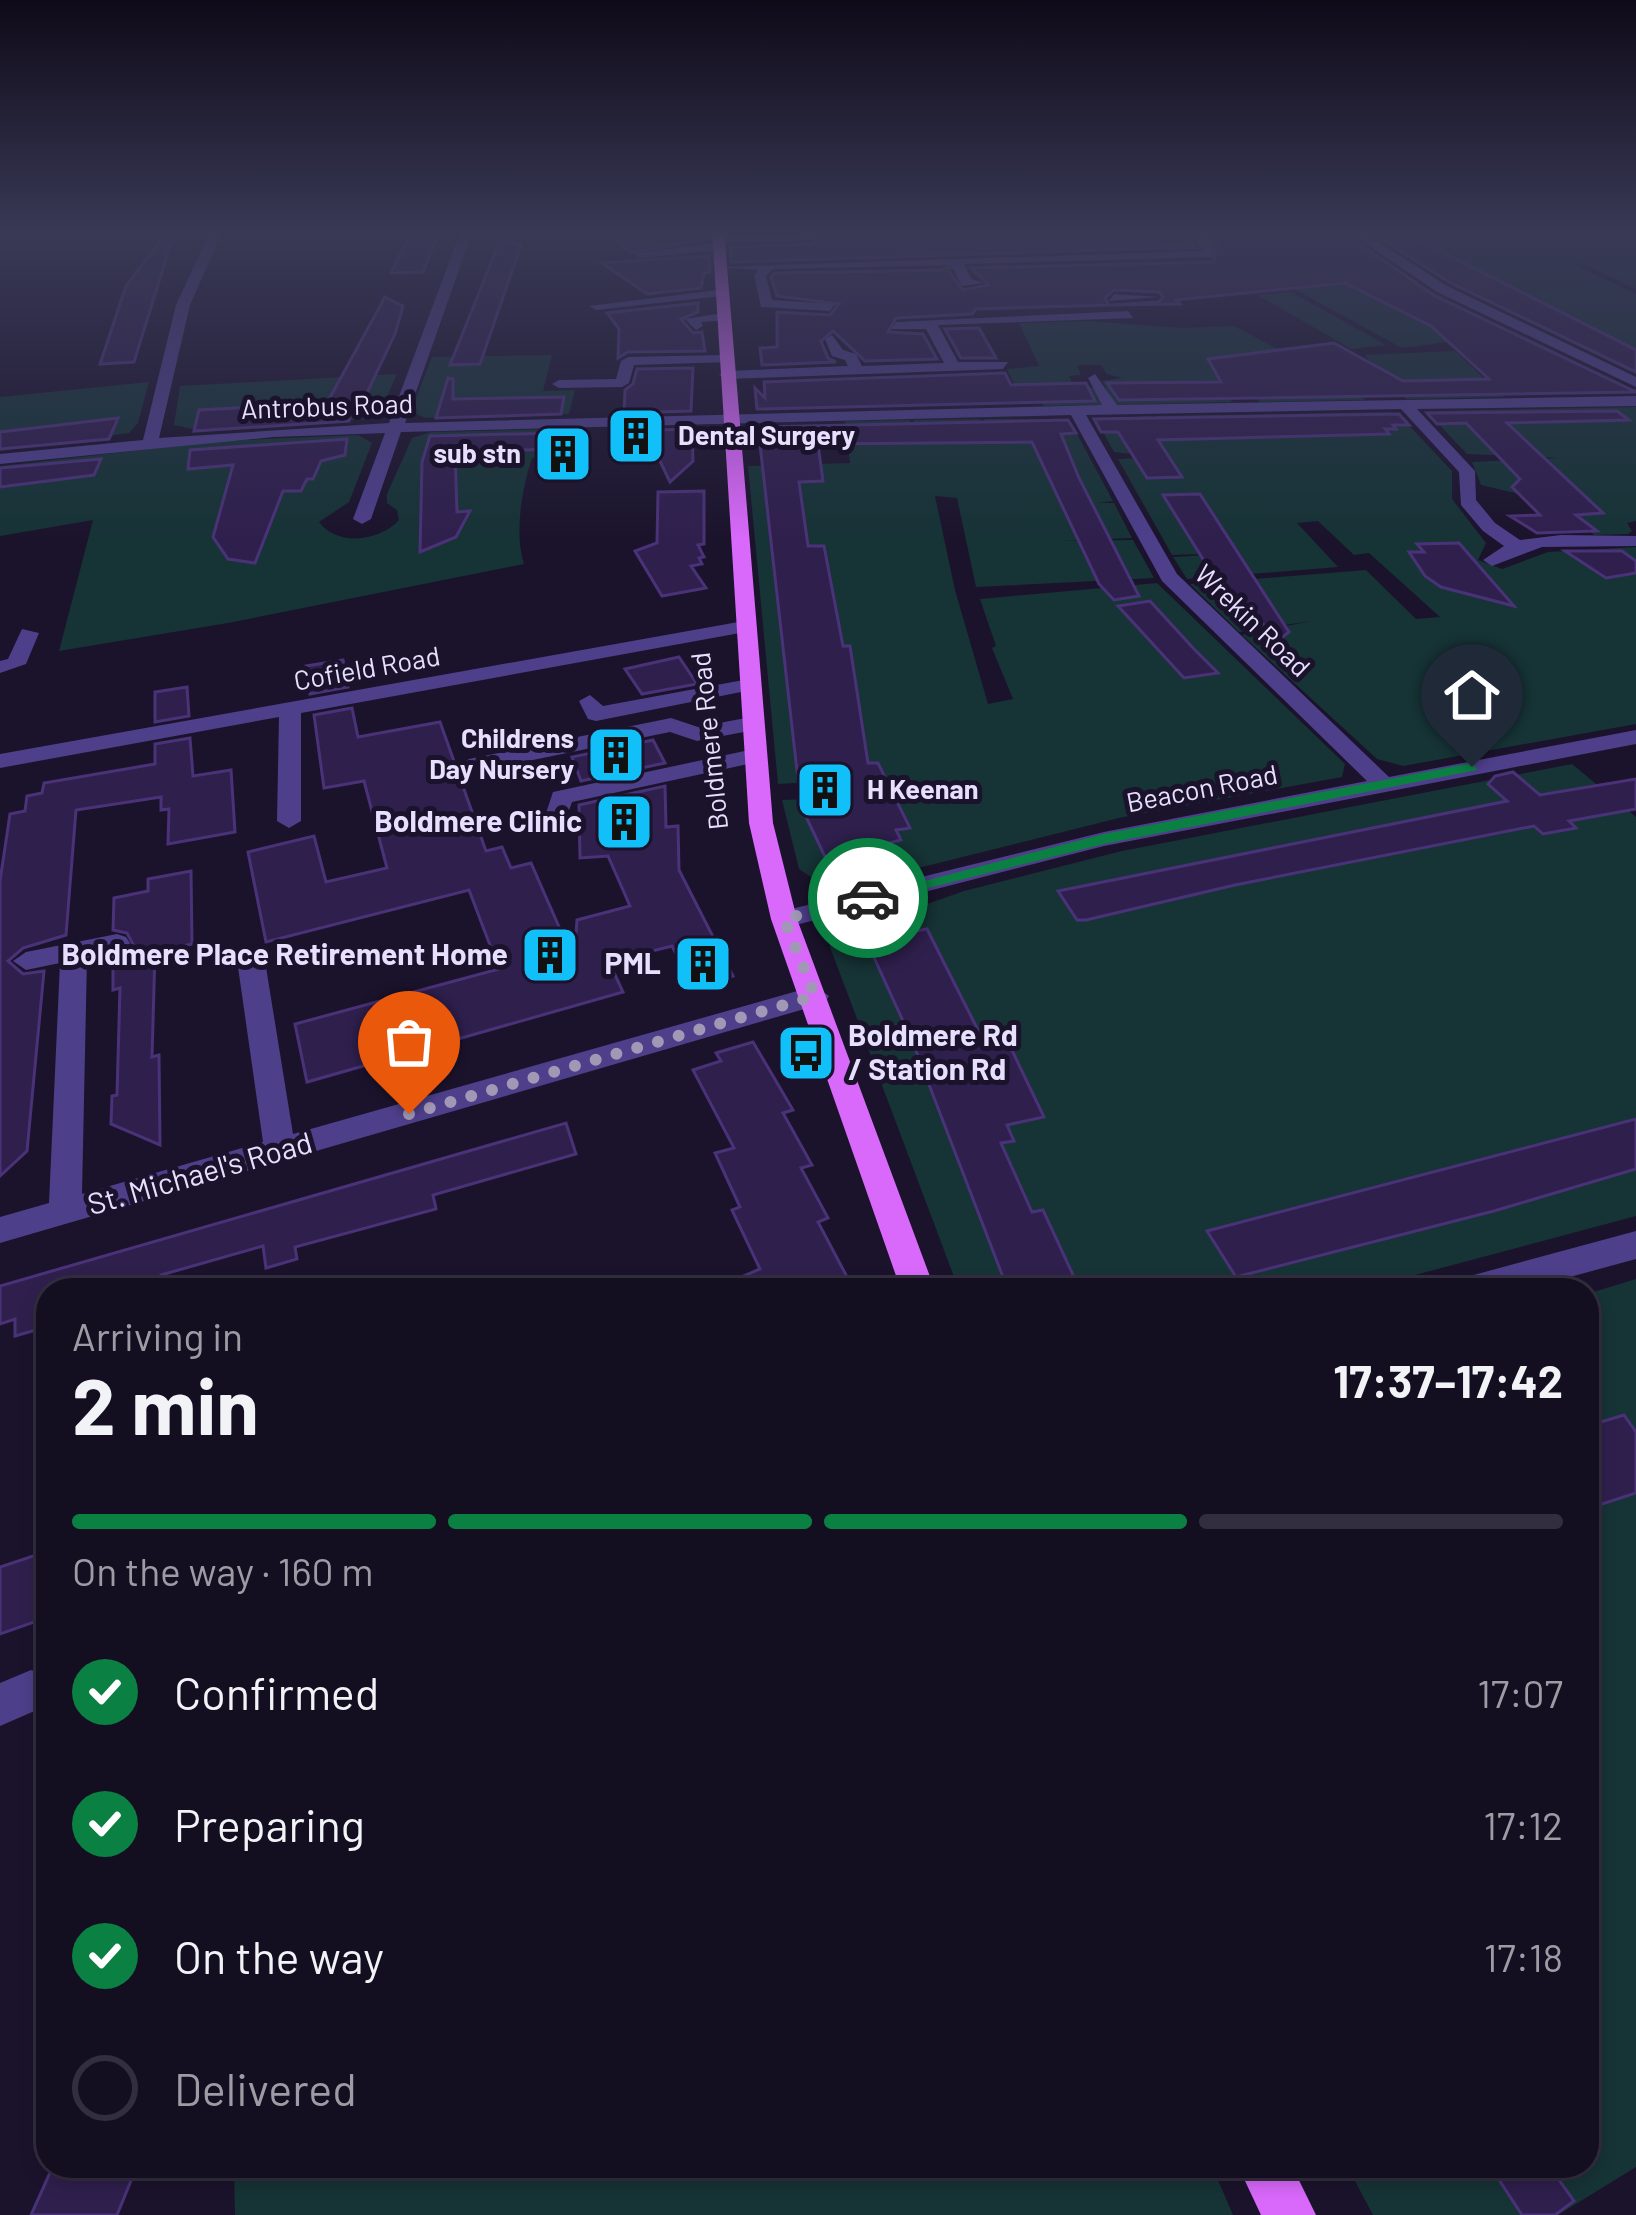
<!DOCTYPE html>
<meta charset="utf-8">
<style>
body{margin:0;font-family:Barlow,sans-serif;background:#1d172a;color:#f1f3f6;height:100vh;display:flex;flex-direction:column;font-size:45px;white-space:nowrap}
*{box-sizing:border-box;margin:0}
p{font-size:39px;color:#9d9ca5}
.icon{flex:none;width:66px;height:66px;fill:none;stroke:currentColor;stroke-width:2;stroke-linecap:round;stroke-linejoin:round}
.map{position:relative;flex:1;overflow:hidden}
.side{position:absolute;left:36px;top:1278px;width:1563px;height:900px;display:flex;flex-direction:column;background:#140e21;border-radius:36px;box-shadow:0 6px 18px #0003,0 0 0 3px #332e3f}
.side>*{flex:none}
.pin{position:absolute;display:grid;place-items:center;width:102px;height:102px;color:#fff;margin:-123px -51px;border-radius:50% 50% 50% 0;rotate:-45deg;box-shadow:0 0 12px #0007}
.pin .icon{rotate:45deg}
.courier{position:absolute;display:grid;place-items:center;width:120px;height:120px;margin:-60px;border:9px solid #0b8043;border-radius:50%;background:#fff;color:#222;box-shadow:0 3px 15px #0007}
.summary em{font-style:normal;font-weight:700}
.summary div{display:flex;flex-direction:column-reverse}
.summary{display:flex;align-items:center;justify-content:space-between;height:204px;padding:0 36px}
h1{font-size:78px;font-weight:700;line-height:90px}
.bar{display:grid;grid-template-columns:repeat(4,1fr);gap:18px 12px;align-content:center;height:144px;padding:0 36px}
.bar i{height:15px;border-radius:9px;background:#332e3f}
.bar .on{background:#0b8043}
.bar p{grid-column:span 4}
ol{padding:0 36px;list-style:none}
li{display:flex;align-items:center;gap:36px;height:132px}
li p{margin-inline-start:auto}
li .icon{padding:12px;border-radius:50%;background:#0b8043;color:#fff;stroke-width:4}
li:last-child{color:#9d9ca5}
li i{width:66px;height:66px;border:6px solid #332e3f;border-radius:50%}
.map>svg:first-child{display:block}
</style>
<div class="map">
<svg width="1636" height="2215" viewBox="0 0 1636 2215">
<rect width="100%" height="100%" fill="#1b132c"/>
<g fill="#163336">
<path d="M1224,230H1339L1433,292L1514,333L1402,348L1267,274Z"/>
<path d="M1365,230H1483L1500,237L1491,230H1636V289L1582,263L1573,264L1636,294V374L1446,282Z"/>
<path d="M1291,292L1386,345L1351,349L1258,295Z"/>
<path d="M1088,321L1182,328L1234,326L1293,357L1326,356L1365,400L1260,402L1246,383H1222L1218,384L1232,402L1115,405L1102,381L1122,378L1107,374L1101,365H1077L1081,375L1069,376L1073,385L1096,388L1104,405L1044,406L1029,384L1017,391L1007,369L1039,366L1019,323Z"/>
<path d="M1455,351L1504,397L1406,399L1364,355Z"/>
<path d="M552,355L543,391L575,390L569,414L425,418L411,411L432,357Z"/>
<path d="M397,374L380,412L369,419L198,430L174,425L180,386Z"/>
<path d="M149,382L138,423L129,433L0,451V397Z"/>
<path d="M1636,407V521L1627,523L1632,531L1628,534L1594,535L1562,504L1481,485L1472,462L1560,458L1467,454L1432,417L1435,411Z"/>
<path d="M1390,412L1400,416L1452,471V499L1486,543L1478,560L1502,569L1548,552L1636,547V724L1403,766L1377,759L1242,635L1311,621L1239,632L1190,584L1366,570L1416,619L1440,617L1369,553L1354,555L1318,521L1297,523L1338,567L1187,579L1173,557L1240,553L1172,555L1118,459L1160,457L1114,452L1096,419L1151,416L1168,440L1156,416L1221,415L1241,442L1225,415Z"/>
<path d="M980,419L991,443L984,419H1069L1113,501L1098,503H1114L1132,538L1061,541L1133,540L1154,578L976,587L957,498L935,496L955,590L988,704L1013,699L992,648L996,646L980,599L1157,583L1345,764L1342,777L1119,818L850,885L814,879L799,869L782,800L850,797L848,780L778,784L748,466L850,463L845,421L910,420L919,442L913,420Z"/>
<path d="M561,429L557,457L532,458C522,489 514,532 524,564L228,623L59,651L93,520L0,536V466L223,441L358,435L372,443L349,502L319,522C338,547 380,541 399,520L397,510L387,503V494L412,438L431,432Z"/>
<path d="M1572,764L1636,817V1216L1359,1290H959L830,947L833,937L964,891L1122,851Z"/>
<path d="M1636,1279V2167L1558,2215H1373L1347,2166H1587V1294Z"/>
<path d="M234,2166H1212L1233,2215H235Z"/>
</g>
<g fill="#2f1f4d" stroke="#4a3278" stroke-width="3">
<path d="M168,230H175L134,362L100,364L126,286Z"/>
<path d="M412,230H440L423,272L391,273Z"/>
<path d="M671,230H708V239L630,253L610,233Z"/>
<path d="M818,230H1029L1032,236L1184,230L1195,247L731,262L730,247L813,244Z"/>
<path d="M1208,230L1343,233L1435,296L1634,391H1636V392L1119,400L1107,383L1221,382L1208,359L1334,343L1403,381L1489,379L1431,326L1345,283L1176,300L1180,304L1111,305L1159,302L1163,297L1159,292L1114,290L1105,298L1109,305L976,309L972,314L896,318L888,332L923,334L937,359L865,361L833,331L821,341L828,358L836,362L762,365L760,348L777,347V312L830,315L839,304L777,296L771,277L775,273L948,270L963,290L989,285L971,268L1214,262L1217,242Z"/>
<path d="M1398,230L1636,350V372L1449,282L1371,232Z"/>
<path d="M501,238L521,245L480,364L450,365Z"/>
<path d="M709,256L710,272L704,273L701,288L647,294L602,263Z"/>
<path d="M385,297L403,306L395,334L357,414H350L349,421L194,431L199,410L327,403Z"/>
<path d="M698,303V312L681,319L693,333L702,332L705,351L628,352L618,358L619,329L607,313Z"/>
<path d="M979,328L996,358H961L945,329Z"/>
<path d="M693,368L691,411L624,413L625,390L633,384L637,369Z"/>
<path d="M1005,373L1011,385L1086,383L1095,401L757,409L755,388L765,398L764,382Z"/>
<path d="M448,378L453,379V399L564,397L561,414L436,418Z"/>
<path d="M1617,411L1629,420L1507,423L1603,513L1576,515L1597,531L1537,533L1510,516L1540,515L1512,487L1520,479L1466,423L1437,424L1427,413Z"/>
<path d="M1399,414L1409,425H1393L1396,429H1385L1389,434L1158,440L1182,477L1147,478L1118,432H1101L1094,419Z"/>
<path d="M118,418L109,439L0,449V432Z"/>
<path d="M1068,420L1076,433L1061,434L1079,478L1139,596L1114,600L1099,584L1032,442L818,444L823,481L799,482L808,546H824L843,646H850L868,763H878L910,828L896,830L901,840L826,859L801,806L758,427Z"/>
<path d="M692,429L693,461L670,482L649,438L623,441L624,431Z"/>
<path d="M557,433L554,449L455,452L457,512L470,511L456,537L420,552L422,462L430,436Z"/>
<path d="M347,439L345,455L321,461L313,479H307L301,491H283L255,563L228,559L213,537L233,465L188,469L190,450Z"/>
<path d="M101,459L94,475L0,487V468Z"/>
<path d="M704,491V544L698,545L704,557L699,558L702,564L691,566L706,588L662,596L635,551L657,543L658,492Z"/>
<path d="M1200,494L1289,632L1279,640L1211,572L1163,495Z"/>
<path d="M1459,543L1514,606L1441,587L1425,576L1409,552H1424L1417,544Z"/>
<path d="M1565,551H1622L1636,561V573L1606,578Z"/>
<path d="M1150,601L1194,649L1218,673L1184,678L1118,606Z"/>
<path d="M679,657L697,684L642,694L625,669Z"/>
<path d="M343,660L348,687L310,694L306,666Z"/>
<path d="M187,687L189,716L155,722V692Z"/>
<path d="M352,708L358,737L440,722L486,851L502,847L511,868L531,863L574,961L577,920L630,906L608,856L580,858L579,805L665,786L666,827L678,826L679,870L733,976L694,988L672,946L609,962L623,992L307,1082L295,1024L499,969L469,890L266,942L248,852L314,836L326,882L387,868L364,781L324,788L314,715Z"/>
<path d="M190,738L193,776L231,770L235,832L168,844L169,809L161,810V797L76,810L66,935L23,948L8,961L23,974L44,971L27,1151L0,1176V881L10,814L25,811L27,796L42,793L44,783L155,764V744Z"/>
<path d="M653,740L665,763L581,781L572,757Z"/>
<path d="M1513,772L1540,795L1636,779V809L1569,821L1576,828L1543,834L1534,826L1235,885L1086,920H1077L1058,891L1507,801L1488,784L1495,776Z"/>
<path d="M191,871L192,944L155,952L152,1057L159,1055L160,1145L111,1124L112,1096L117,1095L120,988L113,990V957L127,953L134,946L127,933L113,930L114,898L148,891V879Z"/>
<path d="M927,929L986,1046L1008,1042L1044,1117L1007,1125L1014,1141L1001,1143L1032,1212L1043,1210L1080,1290H1008L913,1043L866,940Z"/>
<path d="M753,1042L793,1110L783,1113L812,1165L801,1168L828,1218L818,1222L854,1290H711L760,1269L732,1210L740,1207L715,1153L734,1148L693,1070L721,1061L716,1053Z"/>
<path d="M1636,1119V1169L1494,1211L1236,1277L1207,1231Z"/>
<path d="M566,1123L576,1154L433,1195L436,1209L295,1247L297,1259L266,1268L263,1246L161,1275V1290H48L43,1328L15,1336V1319L0,1324V1286Z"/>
<path d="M1624,1415L1636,1432V1493L1596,1506L1587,1494V1426Z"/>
<path d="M48,1551V1603L40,1605V1620L0,1634V1567Z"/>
<path d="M53,2166H137L117,2215H31Z"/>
<path d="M1490,2166H1549L1574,2201L1555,2215H1522Z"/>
</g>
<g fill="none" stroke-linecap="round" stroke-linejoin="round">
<path stroke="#3a324c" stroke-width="14" stroke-dasharray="14 6" stroke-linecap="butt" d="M946,266L948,271"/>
<g fill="#4d3f8a" fill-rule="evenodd">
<path d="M211,230H223L190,305L159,438L389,423L461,230H473L405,423L1102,405L1088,378L1095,374L1117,405L1636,396V406L1417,409L1475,471L1476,500L1495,523L1520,540L1561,535L1636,536V546L1542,547L1492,566L1483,560L1504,546L1483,531L1461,505L1459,472L1401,409L1086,415L1177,574L1389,777L1636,730V744L1104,846L784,928L775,925L771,919L775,913L1104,832L1367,781L1162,581L1071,415L401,432L371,519L362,524L353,519L385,433L273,437L0,464V454L143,440L176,305Z"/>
<path d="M801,230H813V240L723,243L719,250L640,258L634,254L715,243L712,240L718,236L802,235Z"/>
<path d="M1188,230H1201L1213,242L1214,257L964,264L971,279L985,283L962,286L951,265L773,269L766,276L772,300L835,304L830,311L761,307L754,275L758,270L715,267L1204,251Z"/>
<path d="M1346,230H1360L1447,286L1636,377V387L1437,292Z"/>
<path d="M726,289L721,296L596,310L589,306Z"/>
<path d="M1114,294L1159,297L1109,301Z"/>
<path d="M1128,311L1133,318L938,325L958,362H1008L1003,369L726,379L719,375L726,371L848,366L845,360L832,356L825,339L832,335L843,350L856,354L862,366L944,363L926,329H891L896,322Z"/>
<path d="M723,313L728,320L701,322L703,326L696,330L685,319Z"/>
<path d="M725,355L730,362L634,365L629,383L622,387L559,388L552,384L559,380L616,379L621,361L628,357Z"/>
<path d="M744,621L754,627L751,631L301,713V821L289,828L277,821L279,717L0,768V754Z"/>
<path d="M22,629L39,633L26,664L0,673V661L8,659Z"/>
<path d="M749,679L760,685L756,689L596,721L588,719L579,701L590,695L603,706Z"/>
<path d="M751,717L762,724L759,729L697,741L670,732L469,773L458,766L469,759L671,718L698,727Z"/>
<path d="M754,749L762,751V761L572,802L564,824H548L544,819L553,792Z"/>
<path d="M117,934L126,937L130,943L126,949L87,958L82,1194L263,1142L238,967L252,958L266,967L293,1134L815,986L829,996L825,1003L0,1243V1217L49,1203L60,963L26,970L13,961L26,952Z"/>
<path d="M1636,1231V1259L1522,1290H1453L1458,1280L1470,1276Z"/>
<path d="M31,1670L46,1676V1706L0,1726V1683Z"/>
</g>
<g fill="#d969fb" fill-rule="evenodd">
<path d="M712,230H724L773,823L797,919L935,1290H901L771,919L749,823Z"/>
<path d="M1238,2166H1292L1316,2215H1261Z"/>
</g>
</g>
<linearGradient id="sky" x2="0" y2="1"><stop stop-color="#0f0a18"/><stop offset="0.43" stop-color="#393956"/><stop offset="1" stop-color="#393956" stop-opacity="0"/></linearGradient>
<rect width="1636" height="540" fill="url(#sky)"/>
<path fill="#0b8043" d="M1472,763L1477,770L1104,844L868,903L860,898L1104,834Z"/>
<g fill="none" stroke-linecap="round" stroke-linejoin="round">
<path stroke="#a098b4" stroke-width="12" stroke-dasharray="0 21.6" d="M409,1114L815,996L784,919L868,898"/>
</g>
<defs>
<g id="building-square" transform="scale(3)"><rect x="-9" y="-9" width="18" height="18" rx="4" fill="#11c0f8" stroke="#1b132c"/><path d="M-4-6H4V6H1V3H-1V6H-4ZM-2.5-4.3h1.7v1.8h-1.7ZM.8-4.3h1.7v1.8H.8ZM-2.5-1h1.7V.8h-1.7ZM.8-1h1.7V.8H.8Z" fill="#111"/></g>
<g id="bus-square" transform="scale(3)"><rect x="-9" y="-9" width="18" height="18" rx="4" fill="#11c0f8" stroke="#1b132c"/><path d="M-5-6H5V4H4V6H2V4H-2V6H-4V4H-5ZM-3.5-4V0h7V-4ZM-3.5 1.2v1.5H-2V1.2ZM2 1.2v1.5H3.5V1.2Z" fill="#111"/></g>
</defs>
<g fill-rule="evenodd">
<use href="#building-square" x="636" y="436"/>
<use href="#building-square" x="563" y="454"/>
<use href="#building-square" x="616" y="755"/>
<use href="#building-square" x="825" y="790"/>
<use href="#building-square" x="624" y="822"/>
<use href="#building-square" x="550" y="955"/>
<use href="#building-square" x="703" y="964"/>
<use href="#bus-square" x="806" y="1053"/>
</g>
<g text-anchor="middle" stroke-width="10" stroke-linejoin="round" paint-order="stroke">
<g font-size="27" fill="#e7dffe" stroke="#1b132c">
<text transform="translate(327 407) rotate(-2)" y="9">Antrobus Road</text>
<text transform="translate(1252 621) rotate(44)" y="9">Wrekin Road</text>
<text transform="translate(367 669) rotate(-10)" y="9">Cofield Road</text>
<text transform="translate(710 741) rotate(-96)" y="9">Boldmere Road</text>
<text transform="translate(1202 789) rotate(-11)" y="9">Beacon Road</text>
</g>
<g font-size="27" font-weight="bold" fill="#e7dffe" stroke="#1b132c" text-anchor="start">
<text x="678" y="445">Dental Surgery</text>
<text x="521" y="463" text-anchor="end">sub stn</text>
<text x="574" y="748" text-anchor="end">Childrens<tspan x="574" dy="31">Day Nursery</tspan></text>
<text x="867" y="799">H Keenan</text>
</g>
<g font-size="30" font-weight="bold" fill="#e7dffe" stroke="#1b132c" text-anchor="end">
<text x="582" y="832">Boldmere Clinic</text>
<text x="508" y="965">Boldmere Place Retirement Home</text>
<text x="661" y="974">PML</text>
<text x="848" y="1046" text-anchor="start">Boldmere Rd<tspan x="848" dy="34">/ Station Rd</tspan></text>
</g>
<g font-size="30" fill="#e7dffe" stroke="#1b132c">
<text transform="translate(200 1174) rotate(-16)" y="10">St. Michael's Road</text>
</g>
</g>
</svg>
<div class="pin" style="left:409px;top:1114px;background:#ea580c"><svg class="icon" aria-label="bag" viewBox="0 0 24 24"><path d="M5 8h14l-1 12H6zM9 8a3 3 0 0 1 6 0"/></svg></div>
<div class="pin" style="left:1472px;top:767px;background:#1f2937"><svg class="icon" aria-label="home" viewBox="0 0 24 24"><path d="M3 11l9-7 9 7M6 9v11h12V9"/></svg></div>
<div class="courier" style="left:868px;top:898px"><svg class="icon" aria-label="car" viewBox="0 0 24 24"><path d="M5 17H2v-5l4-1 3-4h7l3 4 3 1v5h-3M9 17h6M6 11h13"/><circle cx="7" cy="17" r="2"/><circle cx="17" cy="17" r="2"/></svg></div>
<section class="side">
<div class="summary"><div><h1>2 min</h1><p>Arriving in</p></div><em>17:37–17:42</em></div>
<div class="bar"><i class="on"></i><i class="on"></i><i class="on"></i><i></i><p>On the way · 160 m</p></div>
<ol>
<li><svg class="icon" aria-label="check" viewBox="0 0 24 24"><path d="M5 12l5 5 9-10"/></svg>Confirmed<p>17:07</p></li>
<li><svg class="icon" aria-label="check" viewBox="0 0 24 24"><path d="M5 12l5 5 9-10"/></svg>Preparing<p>17:12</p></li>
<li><svg class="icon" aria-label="check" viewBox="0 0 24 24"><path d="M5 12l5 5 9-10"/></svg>On the way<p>17:18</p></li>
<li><i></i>Delivered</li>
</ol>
</section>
</div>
